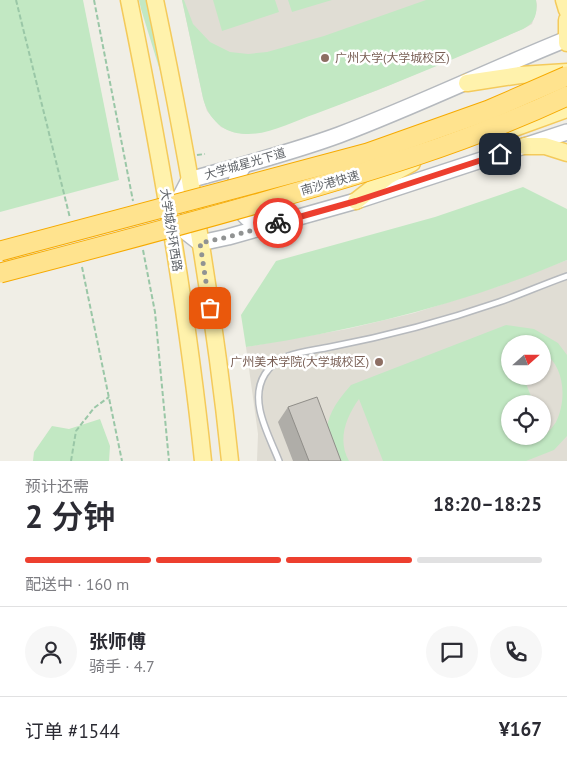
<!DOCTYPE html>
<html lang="zh">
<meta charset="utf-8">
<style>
body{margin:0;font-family:"PT Sans","Noto Sans SC",sans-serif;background:#f7f7f7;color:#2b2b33;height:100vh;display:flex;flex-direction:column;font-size:19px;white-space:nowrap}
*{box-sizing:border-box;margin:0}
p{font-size:16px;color:#7c7c81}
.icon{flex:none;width:28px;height:28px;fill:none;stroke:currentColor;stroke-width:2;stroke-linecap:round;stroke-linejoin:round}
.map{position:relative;height:461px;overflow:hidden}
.side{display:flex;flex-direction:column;background:#fff;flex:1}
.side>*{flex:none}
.needle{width:32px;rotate:69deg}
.buttons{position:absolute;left:501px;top:335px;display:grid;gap:10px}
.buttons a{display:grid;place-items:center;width:50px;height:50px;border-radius:50%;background:#fff;box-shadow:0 1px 4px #0004;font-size:25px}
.pin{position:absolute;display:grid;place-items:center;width:42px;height:42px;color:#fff;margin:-21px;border-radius:10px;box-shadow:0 2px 8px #0006}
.courier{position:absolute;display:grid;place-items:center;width:50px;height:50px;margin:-25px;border:4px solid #ed3f2f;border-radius:50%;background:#fff;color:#222;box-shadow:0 1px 6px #0007}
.head em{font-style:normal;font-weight:600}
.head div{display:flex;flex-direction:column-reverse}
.head{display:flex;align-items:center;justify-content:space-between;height:85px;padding:0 25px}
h1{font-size:32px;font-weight:600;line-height:38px}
.bar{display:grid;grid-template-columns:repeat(4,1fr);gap:8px 5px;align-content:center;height:60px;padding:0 25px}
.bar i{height:6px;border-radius:4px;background:#e1e1e2}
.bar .selected{background:#ed3f2f}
.bar p{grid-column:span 4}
.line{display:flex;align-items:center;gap:12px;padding:0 25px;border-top:1px solid #e1e1e2}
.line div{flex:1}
.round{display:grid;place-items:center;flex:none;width:52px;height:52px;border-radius:26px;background:#f7f7f7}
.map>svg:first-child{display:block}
</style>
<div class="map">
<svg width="567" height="461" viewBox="0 0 567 461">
<rect width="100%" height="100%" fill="#f0eee6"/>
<g fill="#e0ddd4" fill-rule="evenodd">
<path d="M182,0H536L537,5L536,12L532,24L523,29L378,90L269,130L245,134L233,132L221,127L207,111L203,98Z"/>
<path d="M567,260V461H257L258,434L246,347L347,329L414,313L499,286ZM510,344H542V376H510ZM510,404H542V436H510Z"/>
</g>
<g fill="#c2e8c3" fill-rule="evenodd">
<path d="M0,0H83L119,180L0,212Z"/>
<path d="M139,0H147L161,74L141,9Z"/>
<path d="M182,0H184L193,24L210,42L230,52L248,54L267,52L324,36L426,0H536C538,13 535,23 523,29C454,59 385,88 315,114C294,121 269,135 246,134C224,134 208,119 203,98Z"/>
<path d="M213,0H275L279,12L222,31Z"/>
<path d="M288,0H332L292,12Z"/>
<path d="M523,187L567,209V260C464,304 356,330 246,347L241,315L276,261L435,217Z"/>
<path d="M506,325L534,329L558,343L567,355V436L554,450L526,461H383L359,399C346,417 337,440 349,461H329C322,426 328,411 351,385ZM510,341L525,344H542L543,352C565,366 567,400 556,422C553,427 549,431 546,434L543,427L542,436H510V404H534L523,376H510Z"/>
<path d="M100,419L110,446L109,461H33L34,452L52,426L69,429Z"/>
</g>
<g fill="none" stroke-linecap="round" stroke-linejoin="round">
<g stroke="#b6b9bd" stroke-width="8">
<path id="lane" d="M279,461C269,435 248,401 265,374C279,352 307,352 330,347C387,336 444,321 499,302C522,294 544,284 567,276"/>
</g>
<g stroke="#b5b9be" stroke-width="18">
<g id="secondary">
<path d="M567,39C490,70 416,106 339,135C290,153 239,166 189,180L169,219L200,243L228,237L356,201L567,132"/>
<path d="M244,165C226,191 234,212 261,228"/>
</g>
</g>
<g stroke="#f4ca5b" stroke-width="19">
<g id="primary">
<path d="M129,0C160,152 187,306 203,461"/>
<path d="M155,0C187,152 214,306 230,461"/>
<path d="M564,0L567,10"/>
<path d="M567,20V43"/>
<path d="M467,83L520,75L567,72"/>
<path d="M506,131L567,109"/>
<path d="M525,146H545L567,153"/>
<path d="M356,201L388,176L412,163"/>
</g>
</g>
<g stroke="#9ac7a7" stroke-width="2" stroke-dasharray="5 2.5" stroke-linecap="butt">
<path d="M16,0L70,218"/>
<path d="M94,0L133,201"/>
<path d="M197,155L205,154"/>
<path d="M143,250L155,312L169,461"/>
<path d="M82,267L122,461"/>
<path d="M71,461L76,431L94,408L109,397"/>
</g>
<use href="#lane" stroke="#fff" stroke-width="5"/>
<use href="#secondary" stroke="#fff" stroke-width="15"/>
<use href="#primary" stroke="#fff2ac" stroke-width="16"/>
<g stroke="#f6aa00" stroke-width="21" stroke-linecap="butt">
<g id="highway-bridge">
<path d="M0,251L368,153L489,110L567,76"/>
<path d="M0,273C85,251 171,228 256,204C362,174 467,143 567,96"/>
</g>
</g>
<use href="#highway-bridge" stroke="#ffe38e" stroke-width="19"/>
</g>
<path fill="#afada8" d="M288,407L341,461H293L278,422Z"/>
<path fill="#ccc9c3" stroke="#8f8d88" d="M317,397L341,461H309L288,407Z"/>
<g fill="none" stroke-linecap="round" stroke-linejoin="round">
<path stroke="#919393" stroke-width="5" stroke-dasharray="0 9" d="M210,308L200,243L228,237L278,223"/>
<path stroke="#ed3f2f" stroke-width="6" d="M278,223L356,201L500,154"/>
</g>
<g fill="#8d6e63" stroke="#fff" stroke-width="2">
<circle cx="325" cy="58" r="5"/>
<circle cx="379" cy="362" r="5"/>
</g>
<g text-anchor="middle" stroke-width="5" stroke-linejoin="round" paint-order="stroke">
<g font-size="12" fill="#785e54" stroke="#fff" text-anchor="start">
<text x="335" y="62">广州大学(大学城校区)</text>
<text x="369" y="366" text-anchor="end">广州美术学院(大学城校区)</text>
</g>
<g font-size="12" fill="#5e6267" stroke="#fff">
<text transform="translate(245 164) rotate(-16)" y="4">大学城星光下道</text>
<text transform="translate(330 183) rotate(-16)" y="4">南沙港快速</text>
<text transform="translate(171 230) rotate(81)" y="4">大学城外环西路</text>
</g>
</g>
</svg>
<div class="buttons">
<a><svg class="needle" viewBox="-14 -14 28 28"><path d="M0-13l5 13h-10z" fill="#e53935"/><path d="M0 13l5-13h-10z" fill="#7c7c81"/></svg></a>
<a><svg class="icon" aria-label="locate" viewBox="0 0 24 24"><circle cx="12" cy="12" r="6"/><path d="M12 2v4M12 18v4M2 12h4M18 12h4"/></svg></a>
</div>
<div class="pin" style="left:210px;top:308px;background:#ea580c"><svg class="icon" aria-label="bag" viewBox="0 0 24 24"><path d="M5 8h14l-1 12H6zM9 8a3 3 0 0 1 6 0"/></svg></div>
<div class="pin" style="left:500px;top:154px;background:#1f2937"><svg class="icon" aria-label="home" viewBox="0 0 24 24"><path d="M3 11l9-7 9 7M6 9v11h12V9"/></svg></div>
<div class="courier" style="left:278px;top:223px"><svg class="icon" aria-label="bike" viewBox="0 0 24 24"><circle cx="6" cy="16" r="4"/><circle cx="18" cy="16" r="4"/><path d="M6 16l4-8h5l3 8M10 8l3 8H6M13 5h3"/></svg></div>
</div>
<section class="side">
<div class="head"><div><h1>2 分钟</h1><p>预计还需</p></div><em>18:20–18:25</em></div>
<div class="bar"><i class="selected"></i><i class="selected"></i><i class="selected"></i><i></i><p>配送中 · 160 m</p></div>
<div class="line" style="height:90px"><a class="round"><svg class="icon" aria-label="person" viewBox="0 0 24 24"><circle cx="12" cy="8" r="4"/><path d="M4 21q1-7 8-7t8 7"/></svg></a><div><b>张师傅</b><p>骑手 · 4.7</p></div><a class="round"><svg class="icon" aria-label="chat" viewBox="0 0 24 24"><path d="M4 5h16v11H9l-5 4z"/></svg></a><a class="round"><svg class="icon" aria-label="phone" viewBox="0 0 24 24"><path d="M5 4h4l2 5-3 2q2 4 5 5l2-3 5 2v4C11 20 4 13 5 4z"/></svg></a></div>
<div class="line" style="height:65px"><div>订单 #1544</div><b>¥167</b></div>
</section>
